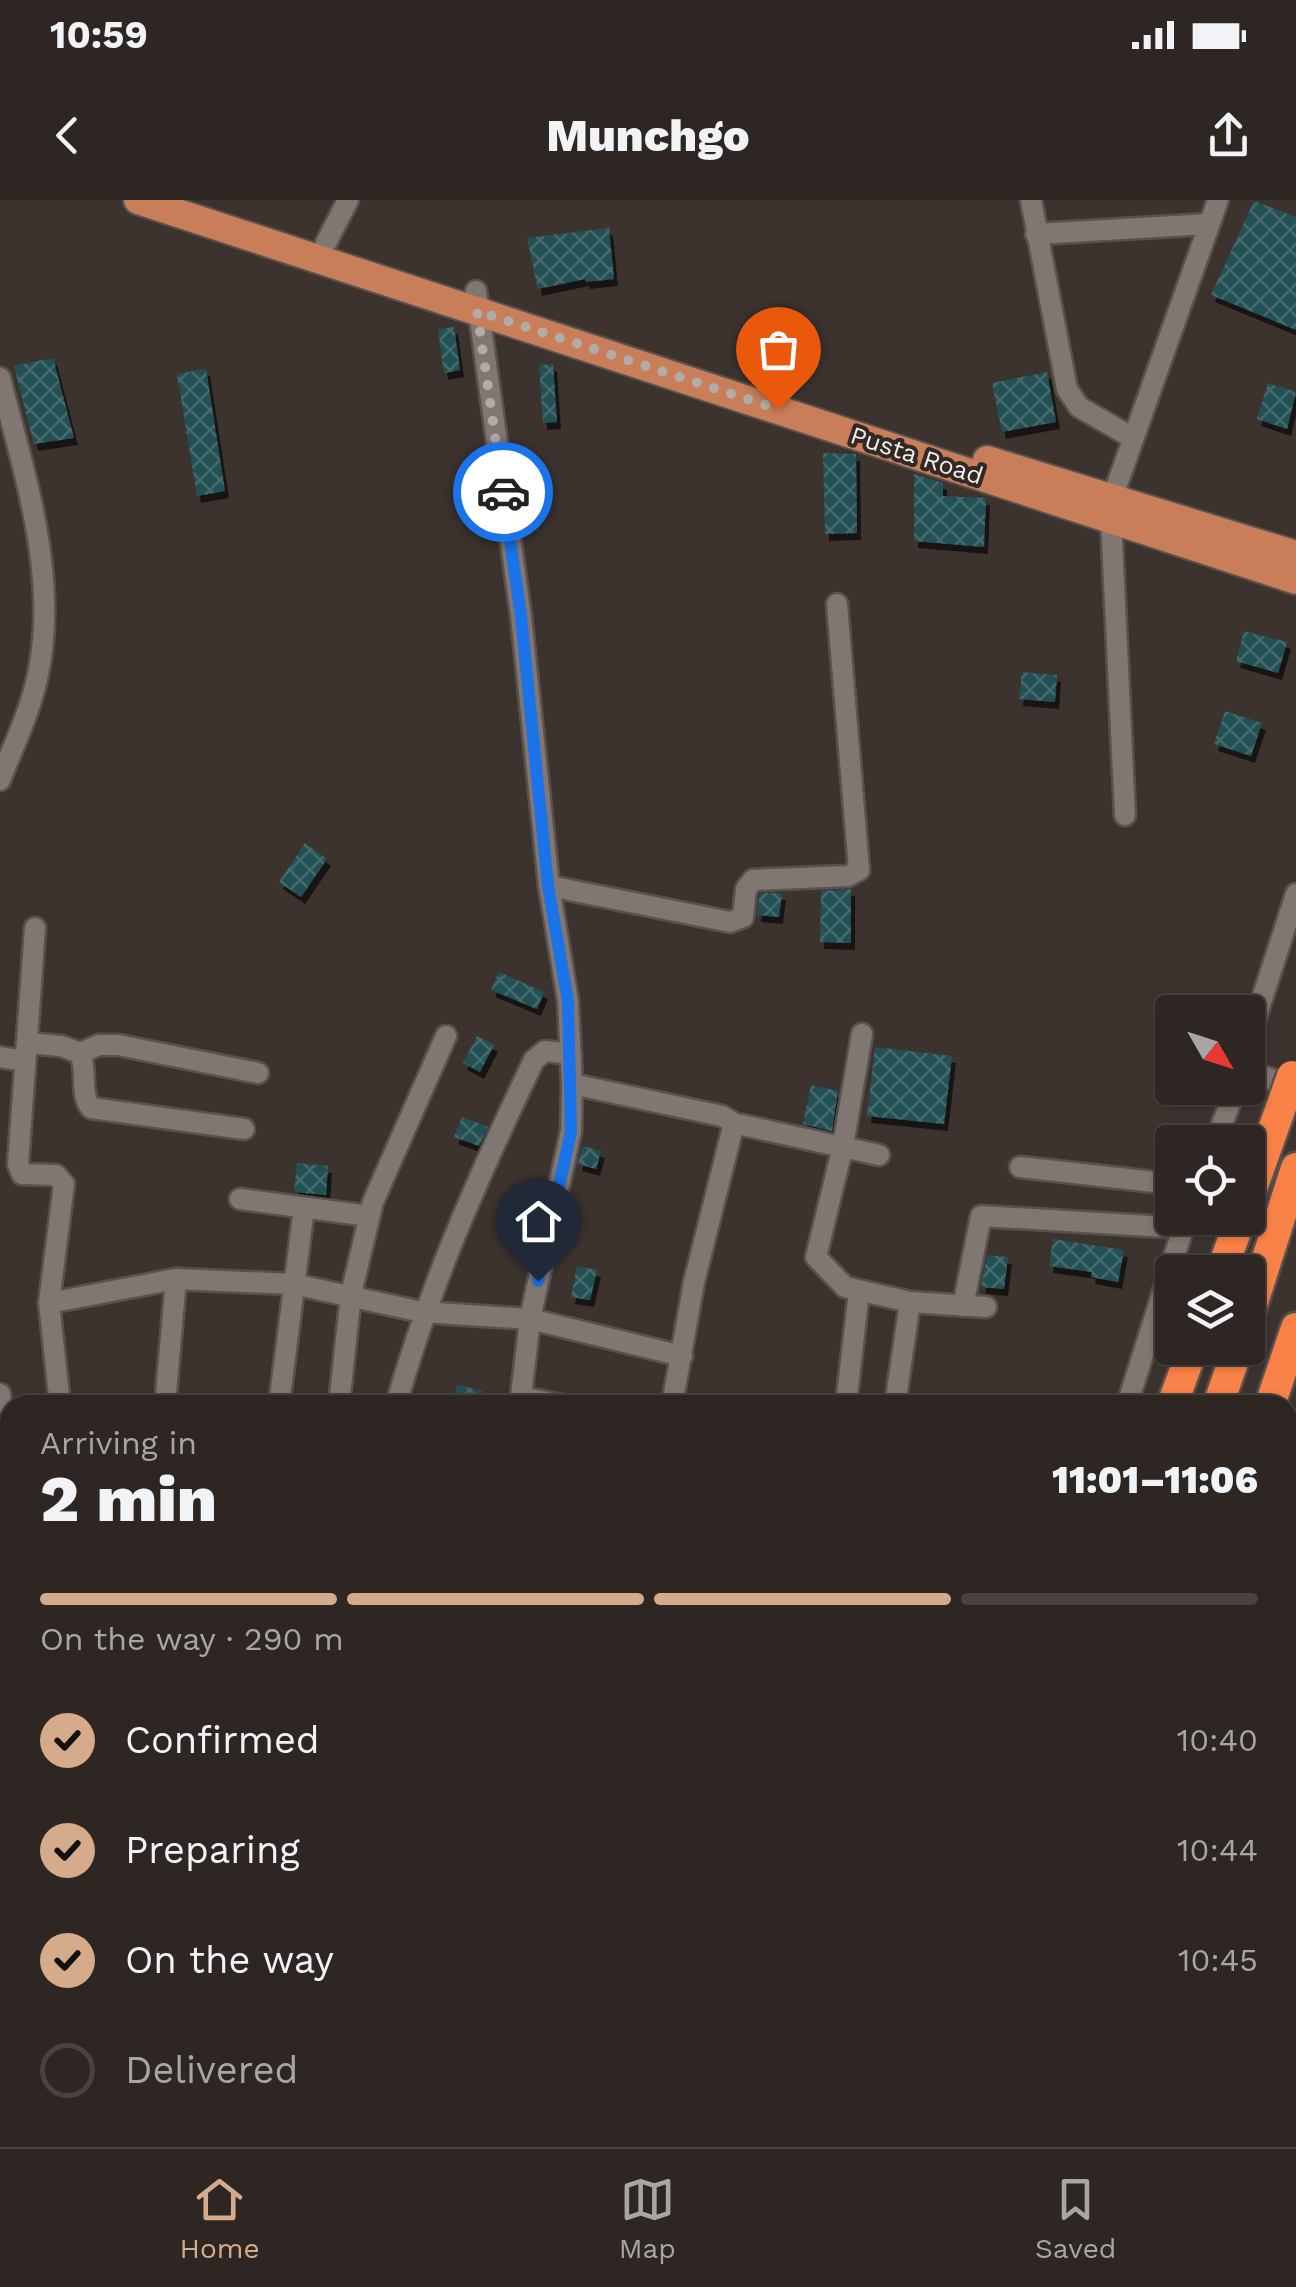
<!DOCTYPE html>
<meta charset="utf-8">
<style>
body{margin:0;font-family:"Work Sans",sans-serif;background:#393230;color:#f1f3f6;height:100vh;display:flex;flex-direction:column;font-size:38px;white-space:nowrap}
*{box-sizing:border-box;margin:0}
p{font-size:32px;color:#a7a5a6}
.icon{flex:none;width:55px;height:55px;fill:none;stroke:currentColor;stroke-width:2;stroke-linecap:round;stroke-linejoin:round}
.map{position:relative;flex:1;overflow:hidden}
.sheet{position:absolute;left:0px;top:1195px;width:1298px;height:752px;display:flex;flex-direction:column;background:#2d2623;border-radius:30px 30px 0 0;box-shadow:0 2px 8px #0004,0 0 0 2px #484341}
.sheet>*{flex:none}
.needle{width:65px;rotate:129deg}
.tools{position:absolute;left:1155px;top:795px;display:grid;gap:20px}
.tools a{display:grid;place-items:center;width:110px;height:110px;border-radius:10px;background:#2d2623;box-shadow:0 2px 8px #0004,0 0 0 2px #484341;font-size:50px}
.pin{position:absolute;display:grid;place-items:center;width:85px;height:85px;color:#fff;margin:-102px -42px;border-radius:50% 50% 50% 0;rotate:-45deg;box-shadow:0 0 10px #0007}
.pin .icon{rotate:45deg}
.courier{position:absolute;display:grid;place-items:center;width:100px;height:100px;margin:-50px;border:8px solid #1a73e8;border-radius:50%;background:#fff;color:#222;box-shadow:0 2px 12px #0007}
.overview em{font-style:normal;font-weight:800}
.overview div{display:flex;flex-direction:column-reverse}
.overview{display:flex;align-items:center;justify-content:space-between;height:170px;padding:0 40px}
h1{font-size:65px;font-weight:800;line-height:75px}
.bar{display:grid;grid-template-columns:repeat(4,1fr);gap:15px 10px;align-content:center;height:120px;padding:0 40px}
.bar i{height:12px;border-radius:8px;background:#484341}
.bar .active{background:#d6ab8b}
.bar p{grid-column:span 4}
ol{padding:0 40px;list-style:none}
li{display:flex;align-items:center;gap:30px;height:110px}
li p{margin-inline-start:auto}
li .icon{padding:10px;border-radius:50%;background:#d6ab8b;color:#111;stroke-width:4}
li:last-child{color:#a7a5a6}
li i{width:55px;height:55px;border:5px solid #484341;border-radius:50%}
.status{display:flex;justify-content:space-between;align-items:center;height:70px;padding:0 50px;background:#2d2623;direction:ltr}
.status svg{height:28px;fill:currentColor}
header{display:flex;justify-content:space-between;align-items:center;height:130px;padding:0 40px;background:#2d2623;font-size:45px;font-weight:800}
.tab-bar{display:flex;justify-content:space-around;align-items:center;height:140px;border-top:2px solid #484341;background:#2d2623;font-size:28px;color:#a7a5a6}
.tab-bar a{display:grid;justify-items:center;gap:5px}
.tab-bar .active{color:#d6ab8b}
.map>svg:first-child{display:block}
</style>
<div class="status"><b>10:59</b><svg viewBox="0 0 49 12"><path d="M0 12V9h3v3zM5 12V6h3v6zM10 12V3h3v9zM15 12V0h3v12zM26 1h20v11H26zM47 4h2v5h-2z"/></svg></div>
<header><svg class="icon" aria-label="back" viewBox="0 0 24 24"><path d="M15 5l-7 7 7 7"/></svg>Munchgo<svg class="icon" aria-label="share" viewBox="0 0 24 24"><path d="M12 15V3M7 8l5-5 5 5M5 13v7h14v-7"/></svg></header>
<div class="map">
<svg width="1296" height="1947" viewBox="0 0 1296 1947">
<defs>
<pattern id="building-cross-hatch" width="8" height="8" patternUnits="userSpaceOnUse" patternTransform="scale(2.5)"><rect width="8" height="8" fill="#245154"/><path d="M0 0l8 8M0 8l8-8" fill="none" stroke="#446a6d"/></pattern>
<filter id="shadow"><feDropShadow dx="4" dy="7" stdDeviation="0" flood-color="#0009"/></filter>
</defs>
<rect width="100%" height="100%" fill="#3c332f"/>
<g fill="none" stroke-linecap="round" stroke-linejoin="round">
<g stroke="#c26b41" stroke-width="32">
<path d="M1288,1366L1296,1364"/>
<path d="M0,1622L10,1619"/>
</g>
</g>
<g fill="url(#building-cross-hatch)" filter="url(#shadow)">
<path d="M1254,1L1296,17V130L1211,95Z"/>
<path d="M609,28L614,79L586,82L585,79L538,89L527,38Z"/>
<path d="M454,127L460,170L444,173L438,129Z"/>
<path d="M53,158L74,238L34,244L14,166Z"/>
<path d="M553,164L557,222L543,223L539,165Z"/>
<path d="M206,169L225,291L197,296L177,174Z"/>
<path d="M1047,172L1056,222L1002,232L992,183Z"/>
<path d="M1268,183L1296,192L1287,229L1257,219Z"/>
<path d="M823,253L856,254L857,333L825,334Z"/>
<path d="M914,274L943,283V296L986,298L984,347L914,341Z"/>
<path d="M1244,431L1287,442L1278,473L1236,461Z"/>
<path d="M1022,472L1057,475L1055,502L1019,499Z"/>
<path d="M1225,511L1262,523L1251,556L1214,544Z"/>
<path d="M305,643L327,659L301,697L279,682Z"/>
<path d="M851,689V743L820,742L821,691Z"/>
<path d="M782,693L779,717L757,715L760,693Z"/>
<path d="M499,772L544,792L537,809L491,790Z"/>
<path d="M477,836L494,845L480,872L463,863Z"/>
<path d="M875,847L952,856L944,924L867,916Z"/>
<path d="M811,885L838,891L832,931L803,924Z"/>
<path d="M462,917L488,927L479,946L454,937Z"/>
<path d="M582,946L601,951L596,969L578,964Z"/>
<path d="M297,963L328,966L326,995L294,992Z"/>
<path d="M1053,1039L1124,1050L1118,1082L1091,1077L1092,1072L1049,1066Z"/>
<path d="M987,1055L1008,1057L1004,1089L981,1087Z"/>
<path d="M577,1066L597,1070L590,1100L571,1097Z"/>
<path d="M457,1185L483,1191L479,1205H452Z"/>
</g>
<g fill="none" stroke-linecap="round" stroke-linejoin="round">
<g stroke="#59514e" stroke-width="25">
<g id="minor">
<path d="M1031,0L1067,189L1079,207L1133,238"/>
<path d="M1036,34L1209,24"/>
<path d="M326,43L348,0"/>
<path d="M476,91L521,416L549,686L568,801L572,884L571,931L530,1119L520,1205"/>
<path d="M0,178C24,273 60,380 37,479C29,514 13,547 0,580"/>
<path d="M1113,296L1218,0"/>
<path d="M1111,319L1125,615"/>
<path d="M549,686L730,722L743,717L746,689L753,680L848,676L859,670L837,404"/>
<path d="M35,728L18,964L22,974L56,975L64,984L49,1103L60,1205"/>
<path d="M862,834L843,946L816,1057L845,1087L910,1102"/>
<path d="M1248,842L1296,694"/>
<path d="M27,843L61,846L80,853C88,871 79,893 91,908L244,929"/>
<path d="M80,853L99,845H118L258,873"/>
<path d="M0,857L25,861"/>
<path d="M1248,870L1296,889"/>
<path d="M572,884L722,916L737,925"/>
<path d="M1215,942L1236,888"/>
<path d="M1020,967L1172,984"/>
<path d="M240,999L369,1016"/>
<path d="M49,1103L176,1079L293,1084L422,1112L530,1119L682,1156"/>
<path d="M963,1106L981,1016L1183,1028"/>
<path d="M0,1194L10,1271"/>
<path d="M521,1197L562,1205"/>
<path d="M165,1205L176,1079"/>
<path d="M279,1205L304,1008"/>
<path d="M339,1205L351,1094L373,1002L446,836"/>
<path d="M396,1205C430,1084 480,973 534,860L545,851L571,854"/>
<path d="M672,1205L694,1082L733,927L742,925L879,955"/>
<path d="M846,1205L859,1091"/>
<path d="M895,1205L910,1102L986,1107"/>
<path d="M1127,1205L1186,1019"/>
<path d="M0,1402L10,1401"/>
<path d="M0,1547L10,1545"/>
<path d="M1288,1909L1296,1907"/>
<path d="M169,1938L172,1947"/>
<path d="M225,1938L227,1947"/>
<path d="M413,1938L414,1947"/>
<path d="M245,1947L273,1938"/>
<path d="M535,1947L537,1938"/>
<path d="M853,1947L855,1938"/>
<path d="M1156,1947L1184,1938"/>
</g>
</g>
<g stroke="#59514e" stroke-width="32">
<g id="major">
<path d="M138,0L1296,380"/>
<path d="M987,260L1296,355"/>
</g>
</g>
<g stroke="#59514e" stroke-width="35">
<g id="highway">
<path d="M1248,1000L1285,896"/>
<path d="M1221,1072L1241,1018"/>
<path d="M1248,1118L1296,968"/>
<path d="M1172,1205L1193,1148"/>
<path d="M1218,1205L1238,1148"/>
<path d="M1270,1205L1296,1128"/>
<path d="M1288,1314L1296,1290"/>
<path d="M914,1947L918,1938"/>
<path d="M954,1947L957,1938"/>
<path d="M1009,1947L1012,1938"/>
<path d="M1056,1947L1060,1938"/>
</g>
</g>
<use href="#minor" stroke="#817772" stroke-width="20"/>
<use href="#major" stroke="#c87e59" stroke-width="28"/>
<use href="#highway" stroke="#f88248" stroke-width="30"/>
<g stroke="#59514e" stroke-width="35" stroke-linecap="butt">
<path id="highway-bridge" d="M1285,896L1292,876"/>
</g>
<use href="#highway-bridge" stroke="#f88248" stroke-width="30"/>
</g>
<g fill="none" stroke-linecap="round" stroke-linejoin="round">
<path stroke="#b2aca9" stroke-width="10" stroke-dasharray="0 18" d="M503,292L477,111L778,209"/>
<path stroke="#1a73e8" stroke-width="12" d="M503,292L521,416L548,686L568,801L571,932L538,1081"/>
</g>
<g text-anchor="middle" stroke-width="8" stroke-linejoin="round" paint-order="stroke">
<g font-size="25" fill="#f2edea" stroke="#312925">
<text transform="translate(917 255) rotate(18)" y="9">Pusta Road</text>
</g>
</g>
</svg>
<div class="tools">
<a><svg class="needle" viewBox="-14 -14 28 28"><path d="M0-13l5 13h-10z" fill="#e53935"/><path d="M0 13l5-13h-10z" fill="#a7a5a6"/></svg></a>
<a><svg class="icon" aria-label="locate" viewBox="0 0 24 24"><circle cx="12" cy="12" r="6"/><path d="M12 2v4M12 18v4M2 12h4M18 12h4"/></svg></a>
<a><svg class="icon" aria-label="layers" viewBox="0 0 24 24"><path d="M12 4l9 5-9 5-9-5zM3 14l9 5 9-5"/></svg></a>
</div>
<div class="pin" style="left:778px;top:209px;background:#ea580c"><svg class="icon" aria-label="bag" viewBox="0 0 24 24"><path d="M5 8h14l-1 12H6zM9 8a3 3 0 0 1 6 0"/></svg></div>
<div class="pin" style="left:538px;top:1081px;background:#1f2937"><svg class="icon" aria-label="home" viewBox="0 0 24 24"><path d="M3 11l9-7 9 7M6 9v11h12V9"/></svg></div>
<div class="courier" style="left:503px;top:292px"><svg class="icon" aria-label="car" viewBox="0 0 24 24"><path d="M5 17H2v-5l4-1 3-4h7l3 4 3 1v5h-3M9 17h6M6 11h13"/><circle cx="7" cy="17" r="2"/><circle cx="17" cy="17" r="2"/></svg></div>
<section class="sheet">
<div class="overview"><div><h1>2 min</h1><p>Arriving in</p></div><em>11:01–11:06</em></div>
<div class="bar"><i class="active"></i><i class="active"></i><i class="active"></i><i></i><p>On the way · 290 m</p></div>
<ol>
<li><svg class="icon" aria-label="check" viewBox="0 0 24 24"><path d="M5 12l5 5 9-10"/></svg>Confirmed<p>10:40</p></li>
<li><svg class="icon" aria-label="check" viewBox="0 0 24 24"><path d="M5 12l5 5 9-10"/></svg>Preparing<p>10:44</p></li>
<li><svg class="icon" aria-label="check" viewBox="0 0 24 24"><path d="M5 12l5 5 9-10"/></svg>On the way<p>10:45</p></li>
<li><i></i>Delivered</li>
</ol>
</section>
</div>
<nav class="tab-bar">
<a class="active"><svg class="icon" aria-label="home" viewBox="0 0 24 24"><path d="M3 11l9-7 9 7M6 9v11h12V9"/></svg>Home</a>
<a><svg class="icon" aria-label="map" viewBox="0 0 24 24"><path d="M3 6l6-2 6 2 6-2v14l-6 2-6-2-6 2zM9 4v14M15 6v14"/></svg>Map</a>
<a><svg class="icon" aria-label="saved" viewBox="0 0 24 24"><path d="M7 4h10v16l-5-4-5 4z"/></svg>Saved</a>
</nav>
